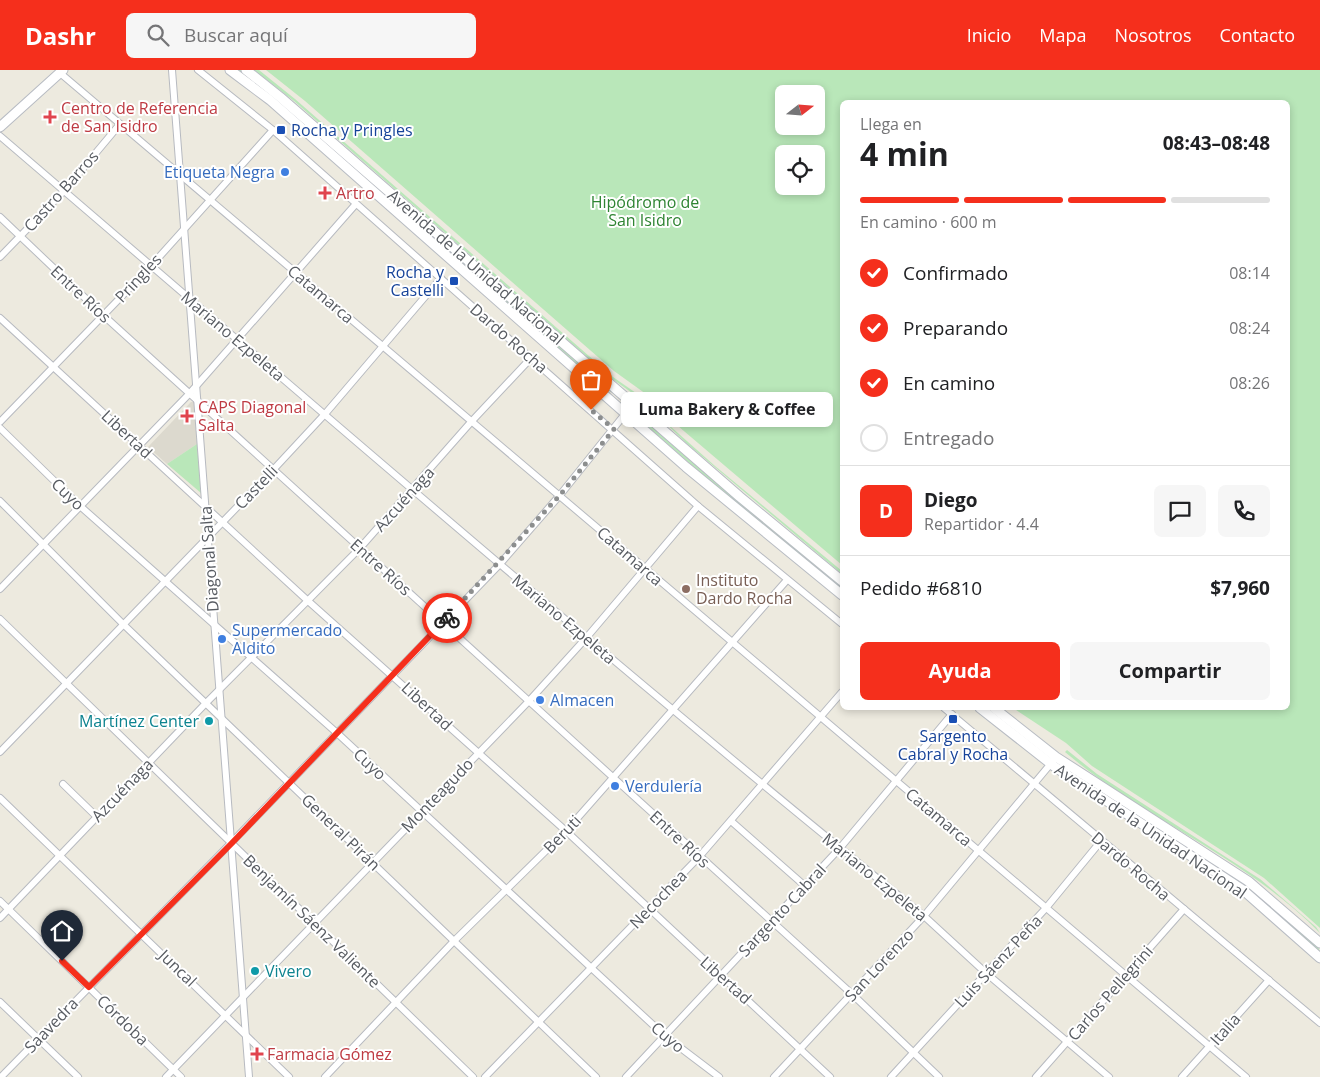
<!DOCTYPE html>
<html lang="es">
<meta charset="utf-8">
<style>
body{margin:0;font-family:"Open Sans",sans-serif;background:#f6f6f6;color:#202124;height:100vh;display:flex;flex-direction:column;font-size:19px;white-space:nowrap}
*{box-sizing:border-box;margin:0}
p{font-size:16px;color:#757577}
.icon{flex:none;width:28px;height:28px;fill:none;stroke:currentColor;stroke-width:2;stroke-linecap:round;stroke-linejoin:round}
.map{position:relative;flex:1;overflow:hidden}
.sheet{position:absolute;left:840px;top:30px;width:450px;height:610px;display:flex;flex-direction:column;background:#fff;border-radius:8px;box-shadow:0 2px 8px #0003}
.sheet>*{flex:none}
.needle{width:32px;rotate:73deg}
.controls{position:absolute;left:775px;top:15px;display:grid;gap:10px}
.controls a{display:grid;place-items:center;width:50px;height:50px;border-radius:8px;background:#fff;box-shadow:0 2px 8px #0003;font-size:25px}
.pin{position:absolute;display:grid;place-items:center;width:42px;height:42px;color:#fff;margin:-51px -21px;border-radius:50% 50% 50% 0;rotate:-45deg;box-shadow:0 0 5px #0007}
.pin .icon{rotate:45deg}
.courier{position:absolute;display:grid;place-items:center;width:50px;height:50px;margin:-25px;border:4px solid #f52f1c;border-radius:50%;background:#fff;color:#222;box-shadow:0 1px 6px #0007}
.bubble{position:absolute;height:35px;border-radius:8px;background:#fff;box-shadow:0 2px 8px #0003;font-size:16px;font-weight:700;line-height:35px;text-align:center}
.headline em{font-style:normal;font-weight:700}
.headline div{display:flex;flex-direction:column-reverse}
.headline{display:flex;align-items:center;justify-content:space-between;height:85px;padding:0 20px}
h1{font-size:32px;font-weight:700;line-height:38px}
.bar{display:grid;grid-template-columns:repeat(4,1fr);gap:8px 5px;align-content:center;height:60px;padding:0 20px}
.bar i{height:6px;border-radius:4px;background:#e0e0e0}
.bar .on{background:#f52f1c}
.bar p{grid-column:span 4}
.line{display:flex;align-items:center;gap:12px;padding:0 20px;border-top:1px solid #e0e0e0}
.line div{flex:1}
.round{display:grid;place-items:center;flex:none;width:52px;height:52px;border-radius:8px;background:#f6f6f6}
ol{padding:0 20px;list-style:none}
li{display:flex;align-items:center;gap:15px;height:55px}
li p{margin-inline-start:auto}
li .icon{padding:5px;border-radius:50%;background:#f52f1c;color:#fff;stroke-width:4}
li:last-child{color:#757577}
li i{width:28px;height:28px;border:2px solid #e0e0e0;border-radius:50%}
.action{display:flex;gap:10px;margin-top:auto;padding:10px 20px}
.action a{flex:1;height:58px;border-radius:8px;background:#f52f1c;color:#fff;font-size:20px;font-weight:700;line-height:58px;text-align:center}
.action a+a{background:#f6f6f6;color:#202124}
header{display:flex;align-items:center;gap:30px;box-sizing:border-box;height:70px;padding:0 25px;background:#f52f1c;color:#fff}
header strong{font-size:24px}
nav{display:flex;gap:28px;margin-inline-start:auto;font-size:18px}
.search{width:350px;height:45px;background:#f6f6f6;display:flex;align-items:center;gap:12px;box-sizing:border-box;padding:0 18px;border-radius:8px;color:#757577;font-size:19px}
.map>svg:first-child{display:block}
</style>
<header>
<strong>Dashr</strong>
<div class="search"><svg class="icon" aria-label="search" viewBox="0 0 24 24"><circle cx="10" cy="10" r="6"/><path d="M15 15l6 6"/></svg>Buscar aquí</div>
<nav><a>Inicio</a><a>Mapa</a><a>Nosotros</a><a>Contacto</a></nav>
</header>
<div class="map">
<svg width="1320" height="1007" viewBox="0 0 1320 1007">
<rect width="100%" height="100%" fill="#edeadf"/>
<path fill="#dcd9ce" d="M191,332H194L197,374L167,394L148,377Z"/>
<g fill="#b9e7b9" fill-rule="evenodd">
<path d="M234,0H241L271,23L617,325L600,316Z"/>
<path d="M254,0H259L295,29L613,307L636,323L635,325L611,308L294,31Z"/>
<path d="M266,0H1320V858L1264,808L1092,696L1066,673L1013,638H1288V32H842V495L665,345L646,324L614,301L305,31ZM784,24H816V56H784ZM784,84H816V116H784Z"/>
<path d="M642,328L661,348L715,396L842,501V504L685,372L641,329Z"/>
<path d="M640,347L842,514V520L734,432L639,349Z"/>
<path d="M197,374L201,423L167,394Z"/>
<path d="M1067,680L1097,704L1260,809L1316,857L1320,863C1246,787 1145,750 1065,682Z"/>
<path d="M1065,698L1246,814L1318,875L1320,883L1302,867L1064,700Z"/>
</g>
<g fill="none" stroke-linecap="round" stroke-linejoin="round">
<g stroke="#b7bac0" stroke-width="8">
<g id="street">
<path d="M172,0L249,1007"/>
<path d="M198,0L273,60L698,436L842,554"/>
<path d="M60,3L1246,1007"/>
<path d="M0,66C306,328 610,593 924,846L986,903L1109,1007"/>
<path d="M0,147L103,245L852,924L939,1007"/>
<path d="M0,187L64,121L120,54"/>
<path d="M0,248L307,530L566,761L830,1007"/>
<path d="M0,352L151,196L273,60"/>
<path d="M0,358L80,436L337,663L665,966L719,1007"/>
<path d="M0,431L123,554L596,1007"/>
<path d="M0,519L190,323L355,135"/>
<path d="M0,549L473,1007"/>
<path d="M944,638L1320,953"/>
<path d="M0,682L273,400L325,344L441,208"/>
<path d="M63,714L97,747"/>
<path d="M0,728L289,1007"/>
<path d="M731,751L805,816"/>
<path d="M0,831L181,1007"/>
<path d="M0,848L206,633L360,478L471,352L532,287"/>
<path d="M0,932L78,1007"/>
<path d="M1,1007L231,773L499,495L560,425L633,334"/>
<path d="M166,1007L529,631L587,567L698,436"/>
<path d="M325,1007L454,871L566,761L787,510"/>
<path d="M485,1007L699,787L842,622"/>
<path d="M626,1007L840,778L952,644"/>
<path d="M774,1007L924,846L1053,691"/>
<path d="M891,1007L1046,838L1101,771"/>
<path d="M1036,1007L1184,839"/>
<path d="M1182,1007L1269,910"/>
</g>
</g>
<g stroke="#b8bcc3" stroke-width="11">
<g id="secondary">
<path d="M230,0L270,30L686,397L842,525"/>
<path d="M246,0L280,27L740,427L842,511"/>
<path d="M0,57L63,0"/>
<path d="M980,638L1055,697L1243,820L1320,888"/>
<path d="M994,638L1056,687L1248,811L1320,873"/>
</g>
</g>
<use href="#street" stroke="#fff" stroke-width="6"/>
<use href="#secondary" stroke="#fff" stroke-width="9"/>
</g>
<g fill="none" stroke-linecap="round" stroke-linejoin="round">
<path stroke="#8c8e8e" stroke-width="5" stroke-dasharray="0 9" d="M447,548L560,425L614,359L591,340"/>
<path stroke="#f52f1c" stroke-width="6" d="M62,891L89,917L232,773L447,548"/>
</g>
<g fill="#e0444e" stroke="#fff" stroke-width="2">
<path d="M47.5 39.5h5v5h5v5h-5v5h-5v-5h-5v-5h5z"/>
<path d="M322.5 115.5h5v5h5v5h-5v5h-5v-5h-5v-5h5z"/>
<path d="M184.5 338.5h5v5h5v5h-5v5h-5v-5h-5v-5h5z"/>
<path d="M254.5 976.5h5v5h5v5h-5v5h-5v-5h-5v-5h5z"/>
</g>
<g fill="#1a4fb4" stroke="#fff" stroke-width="2">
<rect x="276" y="55" width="10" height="10" rx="2.5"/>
<rect x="449" y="206" width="10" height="10" rx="2.5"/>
<rect x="948" y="644" width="10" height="10" rx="2.5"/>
</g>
<g fill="#3f7fe0" stroke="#fff" stroke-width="2">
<circle cx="285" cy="102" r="5"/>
<circle cx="222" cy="569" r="5"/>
<circle cx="540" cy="630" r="5"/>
<circle cx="615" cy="716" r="5"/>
</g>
<circle fill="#8d6e63" stroke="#fff" stroke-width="2" cx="686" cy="519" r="5"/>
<g fill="#0f9aa8" stroke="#fff" stroke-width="2">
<circle cx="209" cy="651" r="5"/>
<circle cx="255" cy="901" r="5"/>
</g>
<g text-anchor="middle" stroke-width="4" stroke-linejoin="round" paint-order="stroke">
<g font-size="16" fill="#be3a42" stroke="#fff" text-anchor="start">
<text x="61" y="44">Centro de Referencia<tspan x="61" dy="18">de San Isidro</tspan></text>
<text x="336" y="129">Artro</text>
<text x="198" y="343">CAPS Diagonal<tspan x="198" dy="18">Salta</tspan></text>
<text x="267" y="990">Farmacia Gómez</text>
</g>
<g font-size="16" fill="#164399" stroke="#fff" text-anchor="start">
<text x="291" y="66">Rocha y Pringles</text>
<text x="444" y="208" text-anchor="end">Rocha y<tspan x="444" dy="18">Castelli</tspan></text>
<text x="953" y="672" text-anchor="middle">Sargento<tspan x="953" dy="18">Cabral y Rocha</tspan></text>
</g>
<g font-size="16" fill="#366cbe" stroke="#fff" text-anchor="start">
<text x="275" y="108" text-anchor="end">Etiqueta Negra</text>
<text x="232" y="566">Supermercado<tspan x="232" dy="18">Aldito</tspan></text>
<text x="550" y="636">Almacen</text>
<text x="625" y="722">Verdulería</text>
</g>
<g font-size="16" fill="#585c62" stroke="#fff">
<text transform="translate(61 121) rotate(-48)" y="6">Castro Barros</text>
<text transform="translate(476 197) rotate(41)" y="6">Avenida de la Unidad Nacional</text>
<text transform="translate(138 208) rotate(-47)" y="6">Pringles</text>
<text transform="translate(81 224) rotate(43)" y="6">Entre Ríos</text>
<text transform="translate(321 224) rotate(40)" y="6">Catamarca</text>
<text transform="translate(233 266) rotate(40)" y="6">Mariano Ezpeleta</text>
<text transform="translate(509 268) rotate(41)" y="6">Dardo Rocha</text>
<text transform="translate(127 364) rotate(43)" y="6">Libertad</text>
<text transform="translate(256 417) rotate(-46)" y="6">Castelli</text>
<text transform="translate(68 424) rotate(44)" y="6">Cuyo</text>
<text transform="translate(404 429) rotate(-48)" y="6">Azcuénaga</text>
<text transform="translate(630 486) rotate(41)" y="6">Catamarca</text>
<text transform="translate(209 489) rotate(-94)" y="6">Diagonal Salta</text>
<text transform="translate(381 497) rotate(42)" y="6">Entre Ríos</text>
<text transform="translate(564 549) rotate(40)" y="6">Mariano Ezpeleta</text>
<text transform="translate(427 636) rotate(43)" y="6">Libertad</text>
<text transform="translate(370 694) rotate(43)" y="6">Cuyo</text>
<text transform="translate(122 720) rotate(-46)" y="6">Azcuénaga</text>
<text transform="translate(437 725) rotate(-46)" y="6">Monteagudo</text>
<text transform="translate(939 747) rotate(40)" y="6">Catamarca</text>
<text transform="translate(1151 761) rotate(34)" y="6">Avenida de la Unidad Nacional</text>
<text transform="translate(341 762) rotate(44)" y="6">General Pirán</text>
<text transform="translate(562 764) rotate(-46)" y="6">Beruti</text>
<text transform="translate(680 769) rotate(43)" y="6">Entre Ríos</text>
<text transform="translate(1131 796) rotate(40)" y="6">Dardo Rocha</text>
<text transform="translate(875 807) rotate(39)" y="6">Mariano Ezpeleta</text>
<text transform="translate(658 829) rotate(-46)" y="6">Necochea</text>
<text transform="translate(782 840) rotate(-47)" y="6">Sargento Cabral</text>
<text transform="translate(312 851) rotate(44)" y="6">Benjamín Sáenz Valiente</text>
<text transform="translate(998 891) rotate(-47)" y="6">Luis Sáenz Peña</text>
<text transform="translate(879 895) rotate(-47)" y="6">San Lorenzo</text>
<text transform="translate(178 898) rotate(44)" y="6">Juncal</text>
<text transform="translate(726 910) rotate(42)" y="6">Libertad</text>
<text transform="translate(1110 923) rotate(-49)" y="6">Carlos Pellegrini</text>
<text transform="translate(123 950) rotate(44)" y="6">Córdoba</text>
<text transform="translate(51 955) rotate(-46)" y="6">Saavedra</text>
<text transform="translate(1225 959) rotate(-48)" y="6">Italia</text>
<text transform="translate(668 967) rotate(40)" y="6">Cuyo</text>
</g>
<g font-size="16" fill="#2e8432" stroke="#fff">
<text x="645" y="138">Hipódromo de<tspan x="645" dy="18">San Isidro</tspan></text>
</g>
<g font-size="16" fill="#785e54" stroke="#fff" text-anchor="start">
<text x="696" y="516">Instituto<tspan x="696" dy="18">Dardo Rocha</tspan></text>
</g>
<g font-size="16" fill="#0d838f" stroke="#fff" text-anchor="end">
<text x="199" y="657">Martínez Center</text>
<text x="265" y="907" text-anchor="start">Vivero</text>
</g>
</g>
</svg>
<div class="controls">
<a><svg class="needle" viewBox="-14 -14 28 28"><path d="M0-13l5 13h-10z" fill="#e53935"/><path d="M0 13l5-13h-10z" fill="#757577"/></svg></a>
<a><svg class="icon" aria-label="locate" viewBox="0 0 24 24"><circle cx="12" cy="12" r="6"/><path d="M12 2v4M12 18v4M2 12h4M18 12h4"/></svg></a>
</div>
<div class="pin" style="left:591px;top:340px;background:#ea580c"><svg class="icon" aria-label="bag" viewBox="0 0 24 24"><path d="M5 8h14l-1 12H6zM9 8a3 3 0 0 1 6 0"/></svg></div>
<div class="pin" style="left:62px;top:891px;background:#1f2937"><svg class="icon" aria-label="home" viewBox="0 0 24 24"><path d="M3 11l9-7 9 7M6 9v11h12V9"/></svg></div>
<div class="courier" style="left:447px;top:548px"><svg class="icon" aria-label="bike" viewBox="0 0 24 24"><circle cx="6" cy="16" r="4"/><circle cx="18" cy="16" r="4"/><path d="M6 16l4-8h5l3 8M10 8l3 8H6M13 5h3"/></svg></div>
<div class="bubble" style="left:621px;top:322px;width:212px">Luma Bakery &amp; Coffee</div>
<section class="sheet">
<div class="headline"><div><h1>4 min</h1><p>Llega en</p></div><em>08:43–08:48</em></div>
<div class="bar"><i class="on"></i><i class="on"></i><i class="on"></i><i></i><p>En camino · 600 m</p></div>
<ol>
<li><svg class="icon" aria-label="check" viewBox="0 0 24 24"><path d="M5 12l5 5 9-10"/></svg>Confirmado<p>08:14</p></li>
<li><svg class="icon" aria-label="check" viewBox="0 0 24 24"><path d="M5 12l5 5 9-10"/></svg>Preparando<p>08:24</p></li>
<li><svg class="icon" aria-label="check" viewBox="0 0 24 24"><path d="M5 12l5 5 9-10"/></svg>En camino<p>08:26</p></li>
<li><i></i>Entregado</li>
</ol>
<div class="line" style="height:90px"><b class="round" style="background:#f52f1c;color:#fff">D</b><div><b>Diego</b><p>Repartidor · 4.4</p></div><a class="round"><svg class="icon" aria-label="chat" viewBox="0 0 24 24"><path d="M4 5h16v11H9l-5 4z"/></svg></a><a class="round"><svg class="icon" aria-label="phone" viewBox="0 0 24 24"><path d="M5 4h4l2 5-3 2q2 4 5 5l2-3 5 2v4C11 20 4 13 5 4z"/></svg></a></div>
<div class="line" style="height:65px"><div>Pedido #6810</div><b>$7,960</b></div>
<div class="action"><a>Ayuda</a><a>Compartir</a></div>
</section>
</div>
